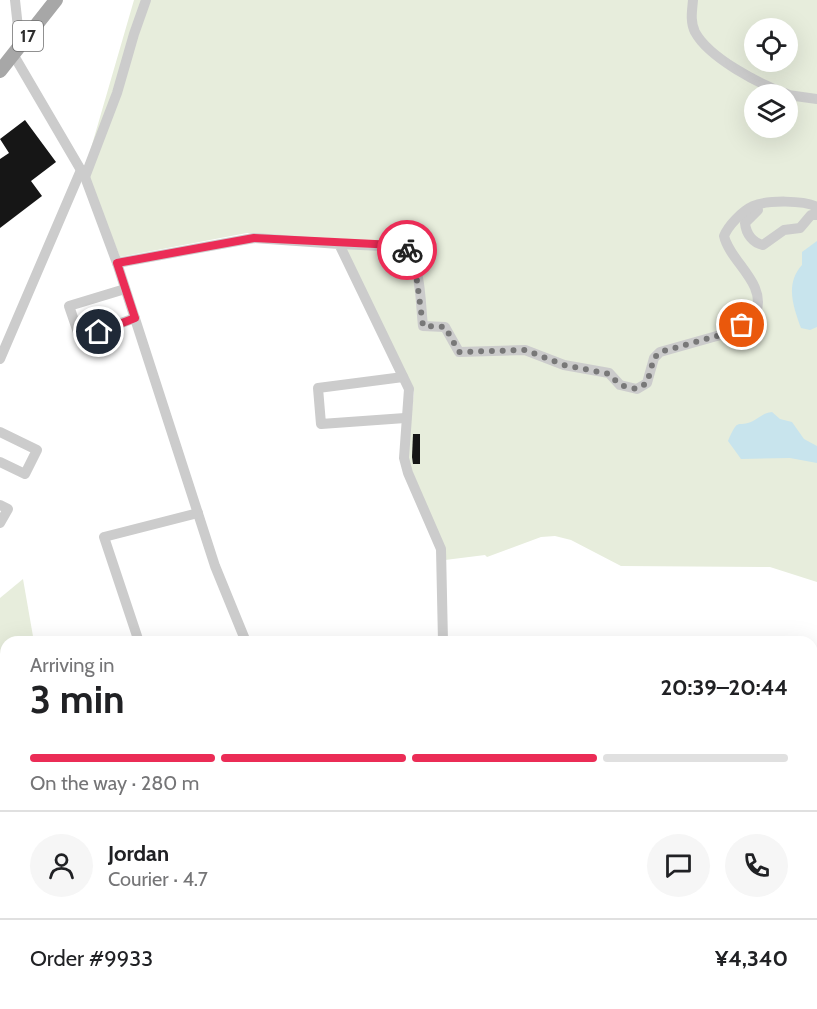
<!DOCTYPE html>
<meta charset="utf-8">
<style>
body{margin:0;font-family:Cabin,sans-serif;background:#f6f6f6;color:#202124;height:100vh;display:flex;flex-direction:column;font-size:22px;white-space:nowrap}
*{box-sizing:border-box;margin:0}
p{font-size:20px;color:#757577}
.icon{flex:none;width:33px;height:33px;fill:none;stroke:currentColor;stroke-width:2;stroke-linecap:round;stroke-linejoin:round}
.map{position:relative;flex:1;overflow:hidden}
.details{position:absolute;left:0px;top:636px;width:818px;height:374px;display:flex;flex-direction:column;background:#fff;border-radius:18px 18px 0 0;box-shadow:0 6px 24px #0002}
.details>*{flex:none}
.tools{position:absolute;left:744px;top:18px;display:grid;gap:12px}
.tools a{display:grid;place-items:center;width:54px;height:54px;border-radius:50%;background:#fff;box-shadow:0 6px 24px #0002;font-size:30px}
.pin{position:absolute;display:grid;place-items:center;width:51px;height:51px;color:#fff;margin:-26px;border:3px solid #fff;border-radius:50%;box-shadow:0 2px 6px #0007}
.courier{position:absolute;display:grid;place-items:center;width:60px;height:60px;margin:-30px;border:4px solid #eb2c56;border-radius:50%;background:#fff;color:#222;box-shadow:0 2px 8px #0007}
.head em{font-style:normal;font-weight:700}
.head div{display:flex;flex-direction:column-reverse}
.head{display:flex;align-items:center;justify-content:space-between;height:102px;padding:0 30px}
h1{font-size:39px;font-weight:700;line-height:45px}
.bar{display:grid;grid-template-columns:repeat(4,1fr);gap:9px 6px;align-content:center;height:72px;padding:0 30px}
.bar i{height:8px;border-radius:4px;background:#e0e0e0}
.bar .selected{background:#eb2c56}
.bar p{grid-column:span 4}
.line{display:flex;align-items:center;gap:15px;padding:0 30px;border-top:2px solid #e0e0e0}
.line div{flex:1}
.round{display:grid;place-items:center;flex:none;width:63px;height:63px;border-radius:32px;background:#f6f6f6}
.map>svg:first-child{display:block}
</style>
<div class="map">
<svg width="817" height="1009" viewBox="0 0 817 1009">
<rect width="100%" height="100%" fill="#fff"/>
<g fill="#e7eddc" fill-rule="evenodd">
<path d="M134,0H817V582L770,567L621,566L571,540L555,536L541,537L487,557L485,555L445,560L414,490L407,452L414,392L346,249L363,240L247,233L120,257L90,183L87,162ZM754,28H788V62H754ZM754,94H788V128H754Z"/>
<path d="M23,579L34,642H6V775L0,771V598Z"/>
<path d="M817,861V937L812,939V862Z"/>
</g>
<g fill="#c8e4ed">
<path d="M817,241V327L810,330L801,328C793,306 785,284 802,265V252Z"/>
<path d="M772,412L780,419L792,422L804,439L817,446V463L790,458L741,459L728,441C739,415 737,429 753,421C761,417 763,413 772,412Z"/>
</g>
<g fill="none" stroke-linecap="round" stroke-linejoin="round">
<g stroke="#c8e4ed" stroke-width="3">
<path d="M812,999L817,997"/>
<path d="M770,1009L792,1004"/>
</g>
</g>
<g fill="#161616">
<path d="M25,120L56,162L31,181L42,196L0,228V159L9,153L0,139Z"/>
<path d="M413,434H420V464H413L412,457Z"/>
</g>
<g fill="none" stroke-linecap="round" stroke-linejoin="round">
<g stroke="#ccc" stroke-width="10">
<path d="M15,0L20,46"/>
<path d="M693,0C692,11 690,22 695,32C709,58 759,84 787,94"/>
<path d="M13,54L85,177L117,263L215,566L246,642"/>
<path d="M788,95L817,99"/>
<path d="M85,177L117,93L134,34L146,0"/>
<path d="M758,210L745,223C746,234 753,243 763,245L784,230L800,228L811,215H817"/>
<path d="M339,244L404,247C422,266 420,301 423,326L445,327L459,352L525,350L564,365L609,373L620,385L637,389L647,383L654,358L660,352L731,332L756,313C767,283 730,262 724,236C728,226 742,211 753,206C767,200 804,200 817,207"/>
<path d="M117,263L254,238L339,244L409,389L404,458L408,473L441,549L443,642"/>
<path d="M125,289L69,306L80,338L135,318"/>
<path d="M0,359L81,170"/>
<path d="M403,377L318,388L321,424L405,418"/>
<path d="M0,432L37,450L25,474L0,462"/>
<path d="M0,505L8,509L0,523"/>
<path d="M139,642L104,537L198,513"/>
<path d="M812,923L817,921"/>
<path d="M0,955L6,959"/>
<path d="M75,1004L82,1009"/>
<path d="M26,1009L28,1004"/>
<path d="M275,1009V1004"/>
<path d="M456,1009L457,1004"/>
</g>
<path stroke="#a7a7a7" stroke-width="14" d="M0,71L56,0"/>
</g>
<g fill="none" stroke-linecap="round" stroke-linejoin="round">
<path stroke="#787878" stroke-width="6" stroke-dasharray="0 10.8" d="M407,250L415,266L423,326L445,327L459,352L525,350L564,365L609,374L620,385L637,389L647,383L654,358L660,352L731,332L742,325"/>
<path stroke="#eb2c56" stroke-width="8" d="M99,332L135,318L117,263L254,238L395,245L407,250"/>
</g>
<g text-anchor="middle" stroke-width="6" stroke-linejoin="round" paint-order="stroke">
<rect fill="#fff" stroke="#6d6d6d" stroke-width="1.5" x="13" y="21" width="30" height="30" rx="4.5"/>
<g font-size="18" font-weight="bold" fill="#2f2f2f">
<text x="28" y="42">17</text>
</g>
</g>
</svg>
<div class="tools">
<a><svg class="icon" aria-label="locate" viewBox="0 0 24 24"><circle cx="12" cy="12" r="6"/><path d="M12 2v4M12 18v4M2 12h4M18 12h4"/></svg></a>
<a><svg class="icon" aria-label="layers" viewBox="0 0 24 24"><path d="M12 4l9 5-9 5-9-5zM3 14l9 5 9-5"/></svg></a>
</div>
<div class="pin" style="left:742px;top:325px;background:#ea580c"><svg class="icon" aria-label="bag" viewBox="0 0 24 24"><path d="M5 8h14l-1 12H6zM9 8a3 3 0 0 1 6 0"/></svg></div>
<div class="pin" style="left:99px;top:332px;background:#1f2937"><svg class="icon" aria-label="home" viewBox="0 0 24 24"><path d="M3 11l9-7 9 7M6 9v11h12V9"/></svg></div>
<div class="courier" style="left:407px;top:250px"><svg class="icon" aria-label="bike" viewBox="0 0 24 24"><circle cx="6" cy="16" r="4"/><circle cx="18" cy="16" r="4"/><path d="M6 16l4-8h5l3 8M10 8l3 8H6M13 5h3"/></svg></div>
<section class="details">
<div class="head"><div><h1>3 min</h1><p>Arriving in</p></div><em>20:39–20:44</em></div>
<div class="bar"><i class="selected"></i><i class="selected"></i><i class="selected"></i><i></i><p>On the way · 280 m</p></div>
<div class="line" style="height:108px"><a class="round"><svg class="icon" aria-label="person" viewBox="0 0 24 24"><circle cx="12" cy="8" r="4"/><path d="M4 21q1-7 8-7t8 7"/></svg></a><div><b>Jordan</b><p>Courier · 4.7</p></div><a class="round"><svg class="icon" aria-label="chat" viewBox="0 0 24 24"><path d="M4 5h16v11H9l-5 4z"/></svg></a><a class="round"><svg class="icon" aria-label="phone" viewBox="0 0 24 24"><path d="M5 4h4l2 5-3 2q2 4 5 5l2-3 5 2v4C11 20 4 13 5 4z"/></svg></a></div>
<div class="line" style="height:78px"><div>Order #9933</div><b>¥4,340</b></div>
</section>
</div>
